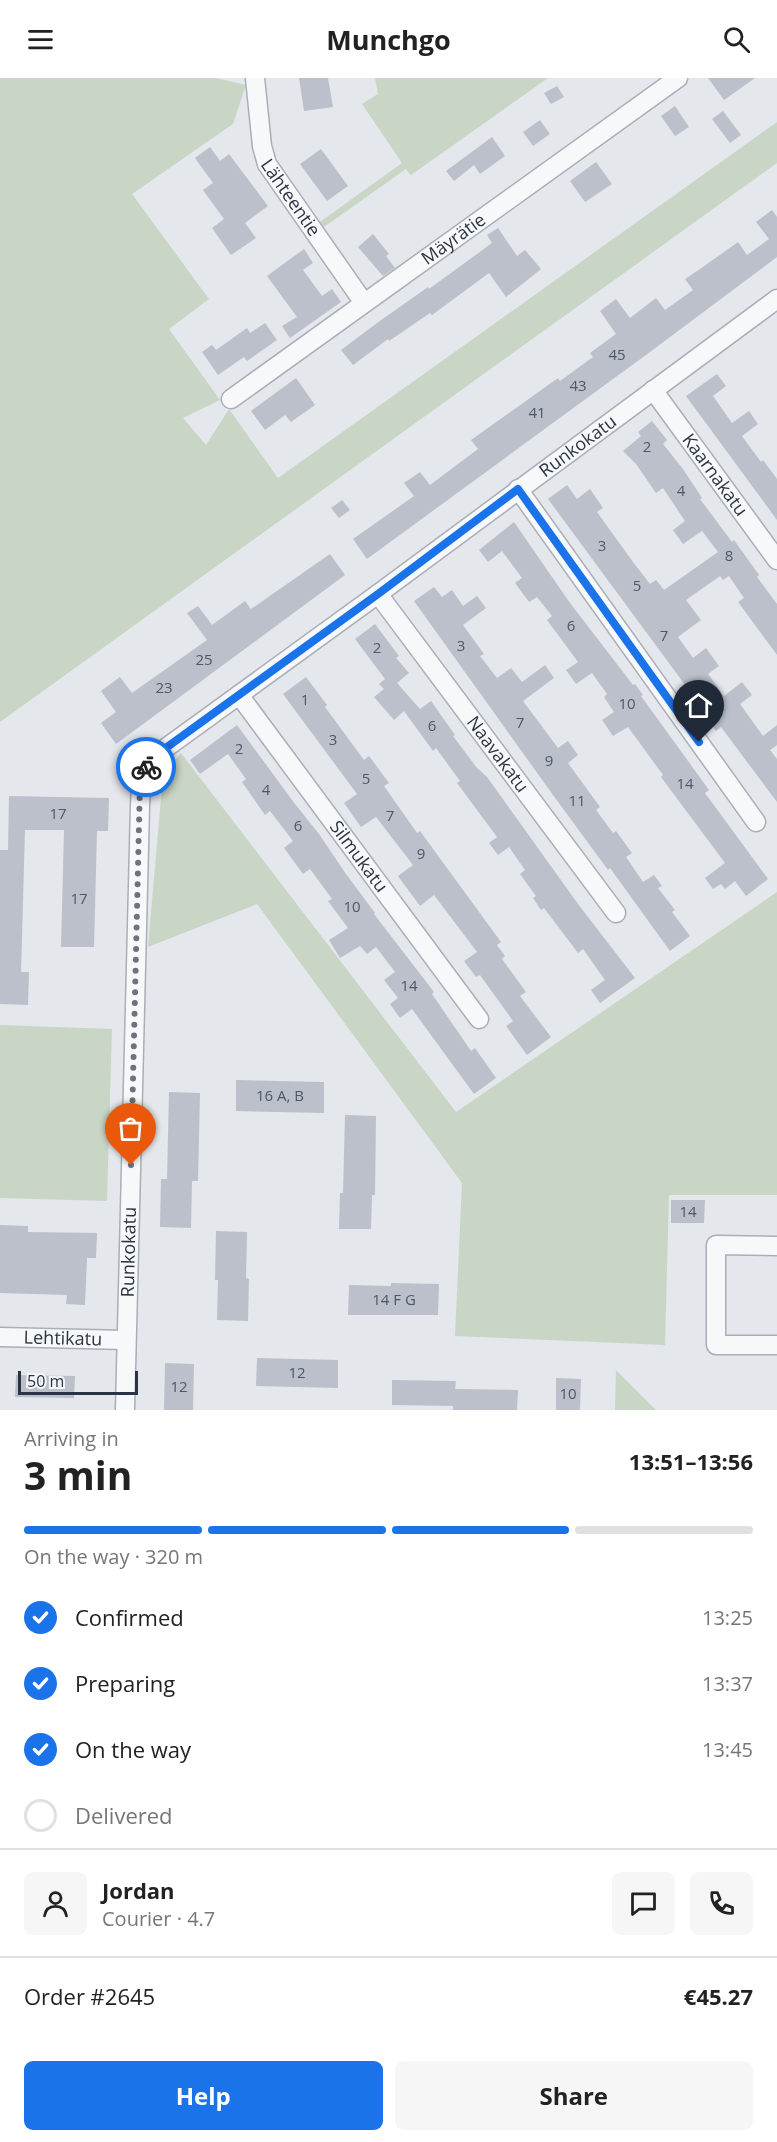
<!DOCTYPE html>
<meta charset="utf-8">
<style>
body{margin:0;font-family:"Open Sans",sans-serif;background:#f6f6f6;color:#222;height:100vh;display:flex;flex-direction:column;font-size:22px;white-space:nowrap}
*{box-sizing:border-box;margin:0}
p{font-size:20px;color:#767676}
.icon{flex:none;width:33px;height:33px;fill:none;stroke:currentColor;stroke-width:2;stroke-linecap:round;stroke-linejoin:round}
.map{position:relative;height:1332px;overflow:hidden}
.sheet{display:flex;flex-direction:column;background:#fff;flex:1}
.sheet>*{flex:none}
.scale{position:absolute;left:18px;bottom:15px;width:120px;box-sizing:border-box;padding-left:6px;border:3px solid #2b3445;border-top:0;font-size:16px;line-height:21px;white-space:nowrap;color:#2b3445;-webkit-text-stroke:4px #f4f6f9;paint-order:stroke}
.pin{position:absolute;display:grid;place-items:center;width:51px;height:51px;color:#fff;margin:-62px -26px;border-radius:50% 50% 50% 0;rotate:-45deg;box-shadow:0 0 6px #0007}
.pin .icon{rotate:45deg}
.courier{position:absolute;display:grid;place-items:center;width:60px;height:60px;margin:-30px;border:4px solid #1a73e8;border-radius:50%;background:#fff;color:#222;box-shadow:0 2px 8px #0007}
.overview em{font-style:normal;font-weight:700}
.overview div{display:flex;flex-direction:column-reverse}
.overview{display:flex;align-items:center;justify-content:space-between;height:102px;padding:0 24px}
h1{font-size:39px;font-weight:700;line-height:45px}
.bar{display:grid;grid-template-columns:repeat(4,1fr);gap:9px 6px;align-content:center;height:72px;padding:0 24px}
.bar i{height:8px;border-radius:4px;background:#e0e0e0}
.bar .selected{background:#1a73e8}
.bar p{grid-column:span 4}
.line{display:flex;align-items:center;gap:15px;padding:0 24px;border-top:2px solid #e0e0e0}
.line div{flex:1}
.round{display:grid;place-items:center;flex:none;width:63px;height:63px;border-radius:9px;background:#f6f6f6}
ol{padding:0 24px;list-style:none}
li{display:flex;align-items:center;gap:18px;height:66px}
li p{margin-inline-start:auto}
li .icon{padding:6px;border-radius:50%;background:#1a73e8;color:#fff;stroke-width:4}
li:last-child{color:#767676}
li i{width:33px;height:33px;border:3px solid #e0e0e0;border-radius:50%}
.button{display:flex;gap:12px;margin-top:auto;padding:12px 24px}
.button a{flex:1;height:69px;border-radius:9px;background:#1a73e8;color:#fff;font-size:24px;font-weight:700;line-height:69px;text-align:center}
.button a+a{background:#f6f6f6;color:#222}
header{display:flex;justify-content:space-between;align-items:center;height:78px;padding:0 24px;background:#fff;font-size:27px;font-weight:700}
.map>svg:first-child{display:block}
</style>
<header><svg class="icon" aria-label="menu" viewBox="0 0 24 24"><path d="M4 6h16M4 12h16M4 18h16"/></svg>Munchgo<svg class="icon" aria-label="search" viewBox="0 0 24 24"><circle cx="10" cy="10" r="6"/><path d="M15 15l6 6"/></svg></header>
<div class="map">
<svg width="777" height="1332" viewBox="0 0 777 1332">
<rect width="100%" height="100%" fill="#e4e7ec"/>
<g fill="#c9d6c5">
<path d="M0,0H216L246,7L233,46L132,116L209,221L169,251L220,322L183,340L206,367L229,331L278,400L777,44V85L0,644Z"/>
<path d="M375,0H548L411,97L406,91L324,149L320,144L402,85L362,26L378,16Z"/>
<path d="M181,675L456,1034L777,814V1117H669L665,1267L455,1258L462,1105L257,826L148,869L163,697Z"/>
<path d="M0,947L112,951L107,1123L0,1120Z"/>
<path d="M616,1292L656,1332H615Z"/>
</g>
<g fill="#bbc0ca">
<path d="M299,0H328L333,29L304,33Z"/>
<path d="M708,0H755L724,22Z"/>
<path d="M557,8L564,19L551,26L544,15Z"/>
<path d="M675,28L689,49L675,58L661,38Z"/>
<path d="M723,33L741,57L730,65L712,41Z"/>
<path d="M540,42L550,56L533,68L523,54Z"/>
<path d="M492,59L505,78L480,96L474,87L454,103L446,93Z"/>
<path d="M210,69L220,83L229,76L268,128L245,145L256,160L231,177L212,150L224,141L203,112L213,105L195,80Z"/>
<path d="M321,71L348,108L327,123L300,86Z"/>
<path d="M596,84L612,106L585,124L570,103Z"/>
<path d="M772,132L777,139V179L650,274L367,481L353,461L414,418L404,405L420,394L430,407L478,371L471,362L558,300L560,303L593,279L590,275L616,256L600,233L616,221L630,240L656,220L665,232L693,212L685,201L700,191L738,164L747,177L769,161L756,144Z"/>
<path d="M498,150L517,178L525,172L541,191L506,219L489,195L432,237L430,235L389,263L388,261L353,287L341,272L377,245L428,209L429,211L492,165L487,157Z"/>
<path d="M373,156L389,176L386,178L395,190L383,198L358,169Z"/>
<path d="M304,171L313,185L303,192L322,218L332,211L341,224L290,260L282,248L297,239L267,198Z"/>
<path d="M265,245L277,262L247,283L244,279L218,297L202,274L212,267L216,272L247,250L250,255Z"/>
<path d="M717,296L726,308L713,318L732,345L749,333L758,346L742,358L761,384L763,382L777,401V442L686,318Z"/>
<path d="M296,300L315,327L291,344L285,337L265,352L251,333Z"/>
<path d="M652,343L667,362L663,366L683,391L702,420L700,421L732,464L734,462L759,497L757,499L777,526V577L738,524L744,520L729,498L723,502L720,498L686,522L701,542L678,559L693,580L706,570L719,588L708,596L724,618L742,604L752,617L740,626L763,658L777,647V667L770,672L777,681V724L721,649L716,653L703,636L705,634L548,421L567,407L577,421L590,411L603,430L597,434L633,484L650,506L656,502L664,512L718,474L702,453L683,466L673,452L685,443L663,410L656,415L636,386L623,373L641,358L638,354Z"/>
<path d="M342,422L350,432L339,440L331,430Z"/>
<path d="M514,444L570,525L633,607L635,606L643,617L641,618L709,712L705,715L768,801L746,818L735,803L725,811L721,806L713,811L705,800L725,785L661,699L663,697L628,649L613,658L602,642L614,634L604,619L607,616L592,595L576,606L566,592L578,584L547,542L552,538L537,519L529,524L515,505L522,500L502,473L488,484L479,472Z"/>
<path d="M330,476L345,497L116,666L101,645L116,634L101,613L120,599L132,615L207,562L187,535L198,528L212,547L245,523L251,531Z"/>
<path d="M434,509L442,519L452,512L463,528L477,518L486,530L463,547L484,576L480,578L497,600L511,590L522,604L545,587L554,600L523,623L558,670L568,663L578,677L568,685L600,729L596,732L613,755L616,753L632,775L626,779L643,804L654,797L662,808L658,810L675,832L672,834L690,858L670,873L610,790L608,792L553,717L414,523Z"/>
<path d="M375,546L399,578L396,580L409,595L397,605L420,631L431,623L455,657L453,658L477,690L487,699L578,826L635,900L600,925L591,912L605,902L583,871L578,875L544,830L541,832L533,820L536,818L520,796L525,792L509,769L498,777L489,765L497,759L457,705L460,703L436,670L433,673L404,633L394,642L374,619L384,611L379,606L385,601L355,561Z"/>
<path d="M306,599L327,627L325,629L364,682L369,678L389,705L384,708L417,755L420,753L501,864L497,867L505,878L502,881L526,914L520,918L551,959L527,977L506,948L513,943L480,897L476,899L464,883L477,874L434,817L420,828L398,798L413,787L376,739L361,749L344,725L357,716L283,616Z"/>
<path d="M237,647L295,726L319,756L346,796L375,835L374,836L434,914L432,916L471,973L475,970L496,1000L474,1016L412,931L400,940L390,926L398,920L384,902L395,894L376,869L367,876L360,868L340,880L329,862L348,850L328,823L332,821L310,791L303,796L284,770L293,763L270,733L265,737L242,704L246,701L228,676L200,696L190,682Z"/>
<path d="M9,718L109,720L108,753H97L94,869H61L64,752H25L21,894H29L28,927L0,926V772H8Z"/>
<path d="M236,1002L324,1004V1035L236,1033Z"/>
<path d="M169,1014L200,1015L198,1103H192L191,1150L160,1149L161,1101H167Z"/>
<path d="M345,1037L376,1038L375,1117H372L371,1151H339L340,1115H343Z"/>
<path d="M671,1122H705L704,1145H671Z"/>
<path d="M0,1147L28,1148V1154L97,1155L96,1180H87L85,1227L66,1226L67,1217L0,1215Z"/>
<path d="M216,1153L247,1154L246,1200L249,1201L248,1243L217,1242L218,1202H215Z"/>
<path d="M391,1205L439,1206L438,1237H348L349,1207L391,1208Z"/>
<path d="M257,1280L338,1282V1310L256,1308Z"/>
<path d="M165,1285L194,1286L193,1332H164Z"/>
<path d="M16,1297L75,1298L74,1320L15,1319Z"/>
<path d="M556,1300L581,1301L580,1332H556Z"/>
<path d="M392,1302L456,1303L455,1311L518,1312L517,1332H453V1328L392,1327Z"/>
</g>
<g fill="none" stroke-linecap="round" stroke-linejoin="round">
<g stroke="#a9aeb7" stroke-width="21">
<g id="minor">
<path id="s1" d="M255,0L262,68L267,86L364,225"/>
<path id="s2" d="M653,312L777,482"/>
<path id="s3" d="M231,321L678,0"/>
<path d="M518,411L756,744"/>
<path id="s4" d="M378,516L616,835"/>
<path id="s5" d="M239,617L479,941"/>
<path d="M777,1168L716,1167V1267H777"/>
<path id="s6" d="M0,1259L126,1262"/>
<path id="s7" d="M125,1332L140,728C141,702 141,688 163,672L378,516L777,221"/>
</g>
</g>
<use href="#minor" stroke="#f7f8fa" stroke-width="18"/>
</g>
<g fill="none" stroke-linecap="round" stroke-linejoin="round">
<path stroke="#6c737f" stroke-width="6" stroke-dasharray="0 10.8" d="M131,1087L140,704L146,689"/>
<path stroke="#1a73e8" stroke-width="8" d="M146,689L163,672L378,516L518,411L699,664"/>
</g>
<g text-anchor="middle" stroke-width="5" stroke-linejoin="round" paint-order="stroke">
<g font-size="15" fill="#4f5766">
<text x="617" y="282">45</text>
<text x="578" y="313">43</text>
<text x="537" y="340">41</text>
<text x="647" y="374">2</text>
<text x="681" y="418">4</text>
<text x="602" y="473">3</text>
<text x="729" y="483">8</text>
<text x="637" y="513">5</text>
<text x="571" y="553">6</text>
<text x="664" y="563">7</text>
<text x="461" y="573">3</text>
<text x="377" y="575">2</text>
<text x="204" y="587">25</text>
<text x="164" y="615">23</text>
<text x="305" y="627">1</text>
<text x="627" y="631">10</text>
<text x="520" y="650">7</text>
<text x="432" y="653">6</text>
<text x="333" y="667">3</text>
<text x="239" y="676">2</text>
<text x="549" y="688">9</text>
<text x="366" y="706">5</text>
<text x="685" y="711">14</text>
<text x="266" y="717">4</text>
<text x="577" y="728">11</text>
<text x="58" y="741">17</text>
<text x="390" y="743">7</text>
<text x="298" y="753">6</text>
<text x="421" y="781">9</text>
<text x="79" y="826">17</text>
<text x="352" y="834">10</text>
<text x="409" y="913">14</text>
<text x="280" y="1023">16 A, B</text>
<text x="688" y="1139">14</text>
<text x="394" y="1227">14 F G</text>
<text x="297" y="1300">12</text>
<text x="179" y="1314">12</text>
<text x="568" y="1321">10</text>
</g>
<g font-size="18" fill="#2b3445" stroke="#f4f6f9">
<text dy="6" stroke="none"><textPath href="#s1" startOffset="128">Lähteentie</textPath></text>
<text dy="6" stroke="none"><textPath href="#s3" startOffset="274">Mäyrätie</textPath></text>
<text dy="6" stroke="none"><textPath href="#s7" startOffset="1182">Runkokatu</textPath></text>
<text dy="6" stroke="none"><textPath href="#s2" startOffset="105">Kaarnakatu</textPath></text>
<text dy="6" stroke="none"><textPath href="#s4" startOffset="200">Naavakatu</textPath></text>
<text dy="6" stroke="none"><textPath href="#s5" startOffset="201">Silmukatu</textPath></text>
<text dy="6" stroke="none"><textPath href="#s7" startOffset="158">Runkokatu</textPath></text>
<text dy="6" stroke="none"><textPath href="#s6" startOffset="63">Lehtikatu</textPath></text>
</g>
</g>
</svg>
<div class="scale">50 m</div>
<div class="pin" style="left:131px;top:1087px;background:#ea580c"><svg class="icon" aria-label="bag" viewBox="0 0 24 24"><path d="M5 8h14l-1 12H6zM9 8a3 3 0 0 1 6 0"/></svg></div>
<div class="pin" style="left:699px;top:664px;background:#1f2937"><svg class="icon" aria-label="home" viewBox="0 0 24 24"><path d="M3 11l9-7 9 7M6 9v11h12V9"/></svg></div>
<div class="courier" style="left:146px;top:689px"><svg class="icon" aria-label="bike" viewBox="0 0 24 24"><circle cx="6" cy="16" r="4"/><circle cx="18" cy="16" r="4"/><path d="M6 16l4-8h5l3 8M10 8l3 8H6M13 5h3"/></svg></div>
</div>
<section class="sheet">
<div class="overview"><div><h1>3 min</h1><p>Arriving in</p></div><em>13:51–13:56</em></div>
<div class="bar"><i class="selected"></i><i class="selected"></i><i class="selected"></i><i></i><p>On the way · 320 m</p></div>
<ol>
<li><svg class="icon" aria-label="check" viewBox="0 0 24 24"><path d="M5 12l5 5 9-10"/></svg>Confirmed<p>13:25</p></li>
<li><svg class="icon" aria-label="check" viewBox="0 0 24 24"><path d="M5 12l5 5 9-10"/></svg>Preparing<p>13:37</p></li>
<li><svg class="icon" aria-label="check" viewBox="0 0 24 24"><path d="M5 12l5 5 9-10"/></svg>On the way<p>13:45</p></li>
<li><i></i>Delivered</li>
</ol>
<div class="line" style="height:108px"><a class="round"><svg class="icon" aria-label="person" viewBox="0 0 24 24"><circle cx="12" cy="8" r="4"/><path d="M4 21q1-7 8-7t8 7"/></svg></a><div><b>Jordan</b><p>Courier · 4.7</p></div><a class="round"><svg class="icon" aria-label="chat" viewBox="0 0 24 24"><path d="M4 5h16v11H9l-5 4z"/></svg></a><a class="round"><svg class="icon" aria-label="phone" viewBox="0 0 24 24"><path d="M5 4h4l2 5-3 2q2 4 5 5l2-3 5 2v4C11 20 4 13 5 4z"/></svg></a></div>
<div class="line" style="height:78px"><div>Order #2645</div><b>€45.27</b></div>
<div class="button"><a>Help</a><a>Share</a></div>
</section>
